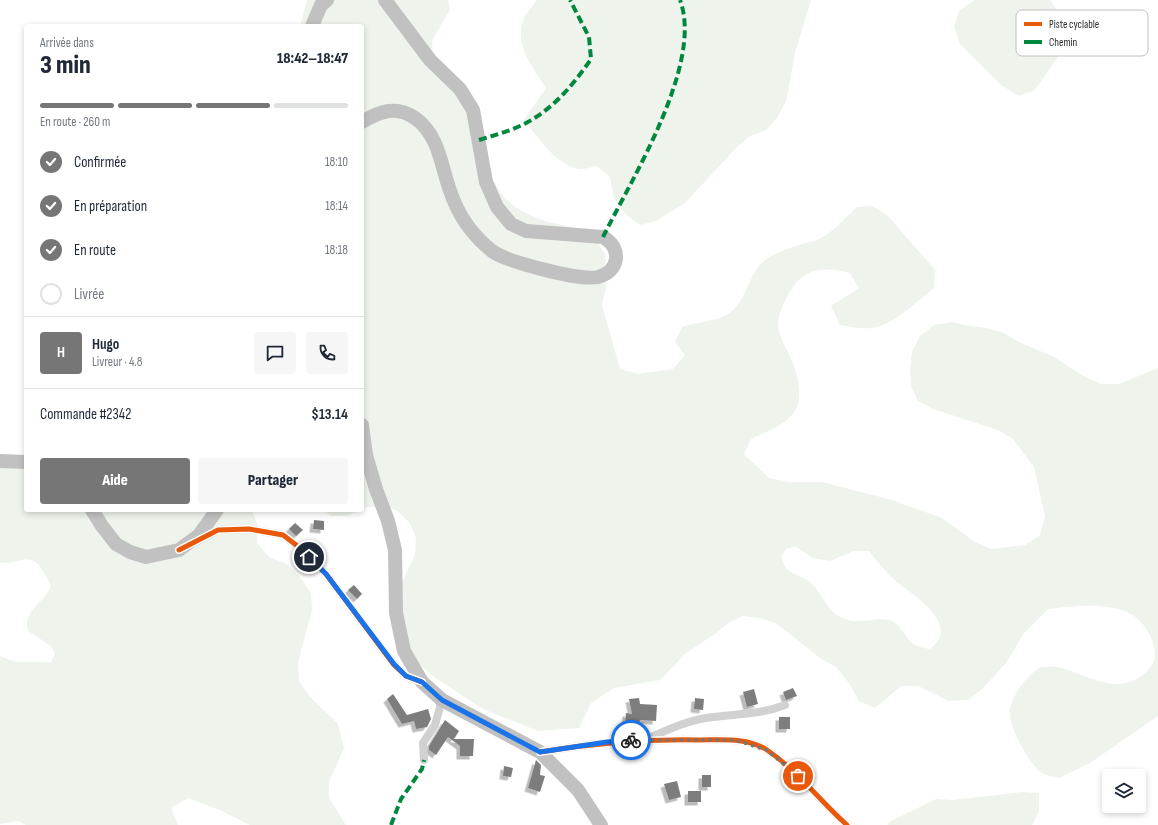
<!DOCTYPE html>
<html lang="fr">
<meta charset="utf-8">
<style>
body{margin:0;font-family:"Sofia Sans Condensed",sans-serif;background:#f6f6f7;color:#1f2937;height:100vh;display:flex;flex-direction:column;font-size:15px;white-space:nowrap}
*{box-sizing:border-box;margin:0}
p{font-size:13px;color:#747a83}
.icon{flex:none;width:22px;height:22px;fill:none;stroke:currentColor;stroke-width:2;stroke-linecap:round;stroke-linejoin:round}
.map{position:relative;flex:1;overflow:hidden}
.panel{position:absolute;left:24px;top:24px;width:340px;height:488px;display:flex;flex-direction:column;background:#fff;border-radius:4px;box-shadow:0 2px 6px #0003}
.panel>*{flex:none}
.fabs{position:absolute;left:1102px;top:769px;display:grid;gap:8px}
.fabs a{display:grid;place-items:center;width:44px;height:44px;border-radius:4px;background:#fff;box-shadow:0 2px 6px #0003;font-size:20px}
.pin{position:absolute;display:grid;place-items:center;width:34px;height:34px;color:#fff;margin:-17px;border:2px solid #fff;border-radius:50%;box-shadow:0 1px 4px #0007}
.courier{position:absolute;display:grid;place-items:center;width:40px;height:40px;margin:-20px;border:3px solid #1a73e8;border-radius:50%;background:#fff;color:#222;box-shadow:0 1px 5px #0007}
.headline em{font-style:normal;font-weight:800}
.headline div{display:flex;flex-direction:column-reverse}
.headline{display:flex;align-items:center;justify-content:space-between;height:68px;padding:0 16px}
h1{font-size:26px;font-weight:800;line-height:30px}
.bar{display:grid;grid-template-columns:repeat(4,1fr);gap:6px 4px;align-content:center;height:48px;padding:0 16px}
.bar i{height:5px;border-radius:3px;background:#e0e1e3}
.bar .on{background:#767676}
.bar p{grid-column:span 4}
.line{display:flex;align-items:center;gap:10px;padding:0 16px;border-top:1px solid #e0e1e3}
.line div{flex:1}
.round{display:grid;place-items:center;flex:none;width:42px;height:42px;border-radius:4px;background:#f6f6f7}
ol{padding:0 16px;list-style:none}
li{display:flex;align-items:center;gap:12px;height:44px}
li p{margin-inline-start:auto}
li .icon{padding:4px;border-radius:50%;background:#767676;color:#fff;stroke-width:4}
li:last-child{color:#747a83}
li i{width:22px;height:22px;border:2px solid #e0e1e3;border-radius:50%}
.action{display:flex;gap:8px;margin-top:auto;padding:8px 16px}
.action a{flex:1;height:46px;border-radius:4px;background:#767676;color:#fff;font-size:16px;font-weight:800;line-height:46px;text-align:center}
.action a+a{background:#f6f6f7;color:#1f2937}
.map>svg:first-child{display:block}
</style>
<div class="map">
<svg width="1158" height="825" viewBox="0 0 1158 825">
<defs>
<filter id="shadow"><feDropShadow dx="-3.5" dy="3.5" stdDeviation="0" flood-color="#0004"/></filter>
</defs>
<rect width="100%" height="100%" fill="#fff"/>
<g fill="#eef3eb" fill-rule="evenodd">
<path d="M307,0H448L450,10L432,40L433,58L478,115L493,180L502,195L515,207L532,216L548,222L580,229L595,239L605,254L606,288L602,305L620,369L638,374L673,369L685,355L675,342L682,327C696,322 720,321 731,312C749,297 748,271 768,258C783,249 800,245 817,240C832,234 845,218 857,207L872,206L887,215L935,270L934,288C917,301 898,321 877,327C866,330 851,327 840,325L831,306L859,288L850,273C820,265 800,269 786,299C782,307 778,317 778,325C779,336 786,347 790,357C797,372 803,394 796,409C788,425 765,432 751,439L744,454L769,478L789,482H822L892,500L942,518L975,542L991,549L1025,545L1040,535L1045,516L1034,467L1013,439L998,430L933,409L918,401L911,386L910,370L912,352L920,336L934,325L952,322L969,326L987,328L1004,333L1019,342L1054,357L1083,376L1101,384H1119L1158,368V716L1090,763L1059,778C1054,777 1048,776 1044,774C1030,767 1007,725 1010,709C1014,691 1026,678 1040,667C1046,667 1052,666 1058,667C1077,672 1107,688 1126,683C1136,681 1150,672 1154,661C1158,646 1147,625 1134,616C1111,601 1074,606 1048,609L1024,633L1006,663L982,689L968,700L949,701L918,686H901L875,708L859,701L849,683L836,667L820,658L776,623L760,618L743,616L728,623L715,634L686,653L660,680L614,688L591,703L579,728L538,731L483,709L437,679L403,651L393,601L415,555L416,537L409,522L396,510L381,506L362,508V26H300ZM795,546L813,558L830,561L854,551H869C875,559 882,567 889,575C906,592 965,622 930,649C903,646 909,631 892,621C881,616 864,623 853,621C824,615 828,599 811,583C799,572 787,578 781,557L786,549Z"/>
<path d="M537,0H811L795,53L786,101L777,118L766,130L750,136L737,147L685,203L656,221L640,225C617,208 615,206 610,177L597,166C591,167 583,170 578,169C554,163 539,138 524,120L546,88C533,67 513,44 524,18C527,12 533,6 537,0Z"/>
<path d="M975,0H1050L1066,25L1068,42L1035,90L1019,96L1001,85L960,44L954,27L959,11Z"/>
<path d="M0,461L26,463V510H252L258,526L257,543L269,557L287,564L300,577L311,593L312,610L298,662L299,681L309,696L338,724L344,748L329,782V798L346,825H250L222,811L188,798L171,808L178,825H26L18,821L0,824V656L16,662H51L55,654L51,646L28,631C22,610 45,604 51,585C44,573 38,555 21,560C14,562 8,564 0,562Z"/>
<path d="M324,510H359L347,516H331Z"/>
<path d="M1022,792L1039,793V812L1032,825H888L889,822L936,799L952,800Z"/>
</g>
<g fill="#7d7d7d" filter="url(#shadow)">
<path d="M314,520L324,521V530L313,529Z"/>
<path d="M295,523L303,530L296,536L289,529Z"/>
<path d="M354,585L362,594L357,599L348,590Z"/>
<path d="M793,688L797,696L786,700L783,692Z"/>
<path d="M754,689L758,704L747,707L743,692Z"/>
<path d="M393,694L407,715L428,709L431,719L427,727L416,729L414,721L402,724L387,699Z"/>
<path d="M639,698L640,704L657,705L656,721L640,720L638,736H636L634,725L625,724L626,713L632,714L629,699Z"/>
<path d="M695,698L704,699L703,710L694,709Z"/>
<rect x="779" y="717" width="11" height="12"/>
<path d="M445,720L459,731L454,739H474L473,756H460V746L448,737L436,755L429,750V746Z"/>
<path d="M536,760L541,765L540,775L545,776L540,792L528,788Z"/>
<path d="M504,766L513,768L511,777L503,776Z"/>
<rect x="702" y="775" width="9" height="12"/>
<path d="M677,781L681,797L669,800L664,784Z"/>
<rect x="688" y="791" width="13" height="11"/>
</g>
<g fill="none" stroke-linecap="round" stroke-linejoin="round">
<g stroke="#d1d1d1" stroke-width="8">
<path d="M198,541L218,530L249,529L283,535L300,548L326,574L394,665L406,676L421,682"/>
<path d="M649,738C669,729 691,719 713,717C738,714 762,714 785,705"/>
<path d="M540,752C594,743 644,739 699,740C721,740 748,737 767,750C798,771 820,801 847,825"/>
<path d="M424,760L423,743L435,725L442,700"/>
</g>
<g stroke="#c1c1c1" stroke-width="14">
<path d="M312,26L321,5L327,0"/>
<path d="M362,122C380,111 397,105 415,118C442,137 441,173 454,201C462,221 476,238 492,251C507,262 580,281 598,277C619,272 623,248 603,237L526,231L511,224L497,207L486,182L473,110L460,89L430,60L385,0"/>
<path d="M362,425L366,455L376,489L388,521L395,550L396,613L404,651L422,682L442,700L540,752L578,790L601,825"/>
<path d="M0,461L26,462"/>
<path d="M92,510L102,526L116,544L130,552L146,557L179,550L199,535L217,510"/>
</g>
<g stroke="#00873e" stroke-width="4" stroke-dasharray="8 4" stroke-linecap="butt">
<path d="M479,140C495,135 511,131 526,123C553,109 574,84 591,59L589,37L570,0"/>
<path d="M603,237C631,180 704,64 680,0"/>
<path d="M391,825L401,799L422,769L424,760"/>
</g>
<g stroke="#fff" stroke-width="8">
<g id="cycleway">
<path d="M179,550L218,530L249,529L283,535L300,548L326,574L394,665L406,676L422,682"/>
<path d="M540,752C594,743 644,739 699,740C721,740 748,737 767,750C798,771 820,801 847,825"/>
</g>
</g>
<use href="#cycleway" stroke="#e8590c" stroke-width="5"/>
</g>
<g fill="none" stroke-linecap="round" stroke-linejoin="round">
<path stroke="#767676" stroke-width="4" stroke-dasharray="0 7.2" d="M631,740H735L767,750L798,776"/>
<path stroke="#1a73e8" stroke-width="5" d="M309,557L326,574L394,664L406,676L422,682L442,700L540,752L607,742L631,740"/>
</g>
<rect x="1016" y="10" width="132" height="46" rx="6" fill="#fff" stroke="#c0c0c0" stroke-width="1"/>
<rect x="1024" y="22" width="18" height="4" fill="#e8590c"/>
<rect x="1024" y="40" width="18" height="4" fill="#00873e"/>
<g font-size="11" fill="#2c2c2c">
<text x="1049" y="28">Piste cyclable</text>
<text x="1049" y="46">Chemin</text>
</g>
</svg>
<div class="fabs">
<a><svg class="icon" aria-label="layers" viewBox="0 0 24 24"><path d="M12 4l9 5-9 5-9-5zM3 14l9 5 9-5"/></svg></a>
</div>
<div class="pin" style="left:798px;top:776px;background:#ea580c"><svg class="icon" aria-label="bag" viewBox="0 0 24 24"><path d="M5 8h14l-1 12H6zM9 8a3 3 0 0 1 6 0"/></svg></div>
<div class="pin" style="left:309px;top:557px;background:#1f2937"><svg class="icon" aria-label="home" viewBox="0 0 24 24"><path d="M3 11l9-7 9 7M6 9v11h12V9"/></svg></div>
<div class="courier" style="left:631px;top:740px"><svg class="icon" aria-label="bike" viewBox="0 0 24 24"><circle cx="6" cy="16" r="4"/><circle cx="18" cy="16" r="4"/><path d="M6 16l4-8h5l3 8M10 8l3 8H6M13 5h3"/></svg></div>
<section class="panel">
<div class="headline"><div><h1>3 min</h1><p>Arrivée dans</p></div><em>18:42–18:47</em></div>
<div class="bar"><i class="on"></i><i class="on"></i><i class="on"></i><i></i><p>En route · 260 m</p></div>
<ol>
<li><svg class="icon" aria-label="check" viewBox="0 0 24 24"><path d="M5 12l5 5 9-10"/></svg>Confirmée<p>18:10</p></li>
<li><svg class="icon" aria-label="check" viewBox="0 0 24 24"><path d="M5 12l5 5 9-10"/></svg>En préparation<p>18:14</p></li>
<li><svg class="icon" aria-label="check" viewBox="0 0 24 24"><path d="M5 12l5 5 9-10"/></svg>En route<p>18:18</p></li>
<li><i></i>Livrée</li>
</ol>
<div class="line" style="height:72px"><b class="round" style="background:#767676;color:#fff">H</b><div><b>Hugo</b><p>Livreur · 4.8</p></div><a class="round"><svg class="icon" aria-label="chat" viewBox="0 0 24 24"><path d="M4 5h16v11H9l-5 4z"/></svg></a><a class="round"><svg class="icon" aria-label="phone" viewBox="0 0 24 24"><path d="M5 4h4l2 5-3 2q2 4 5 5l2-3 5 2v4C11 20 4 13 5 4z"/></svg></a></div>
<div class="line" style="height:52px"><div>Commande #2342</div><b>$13.14</b></div>
<div class="action"><a>Aide</a><a>Partager</a></div>
</section>
</div>
